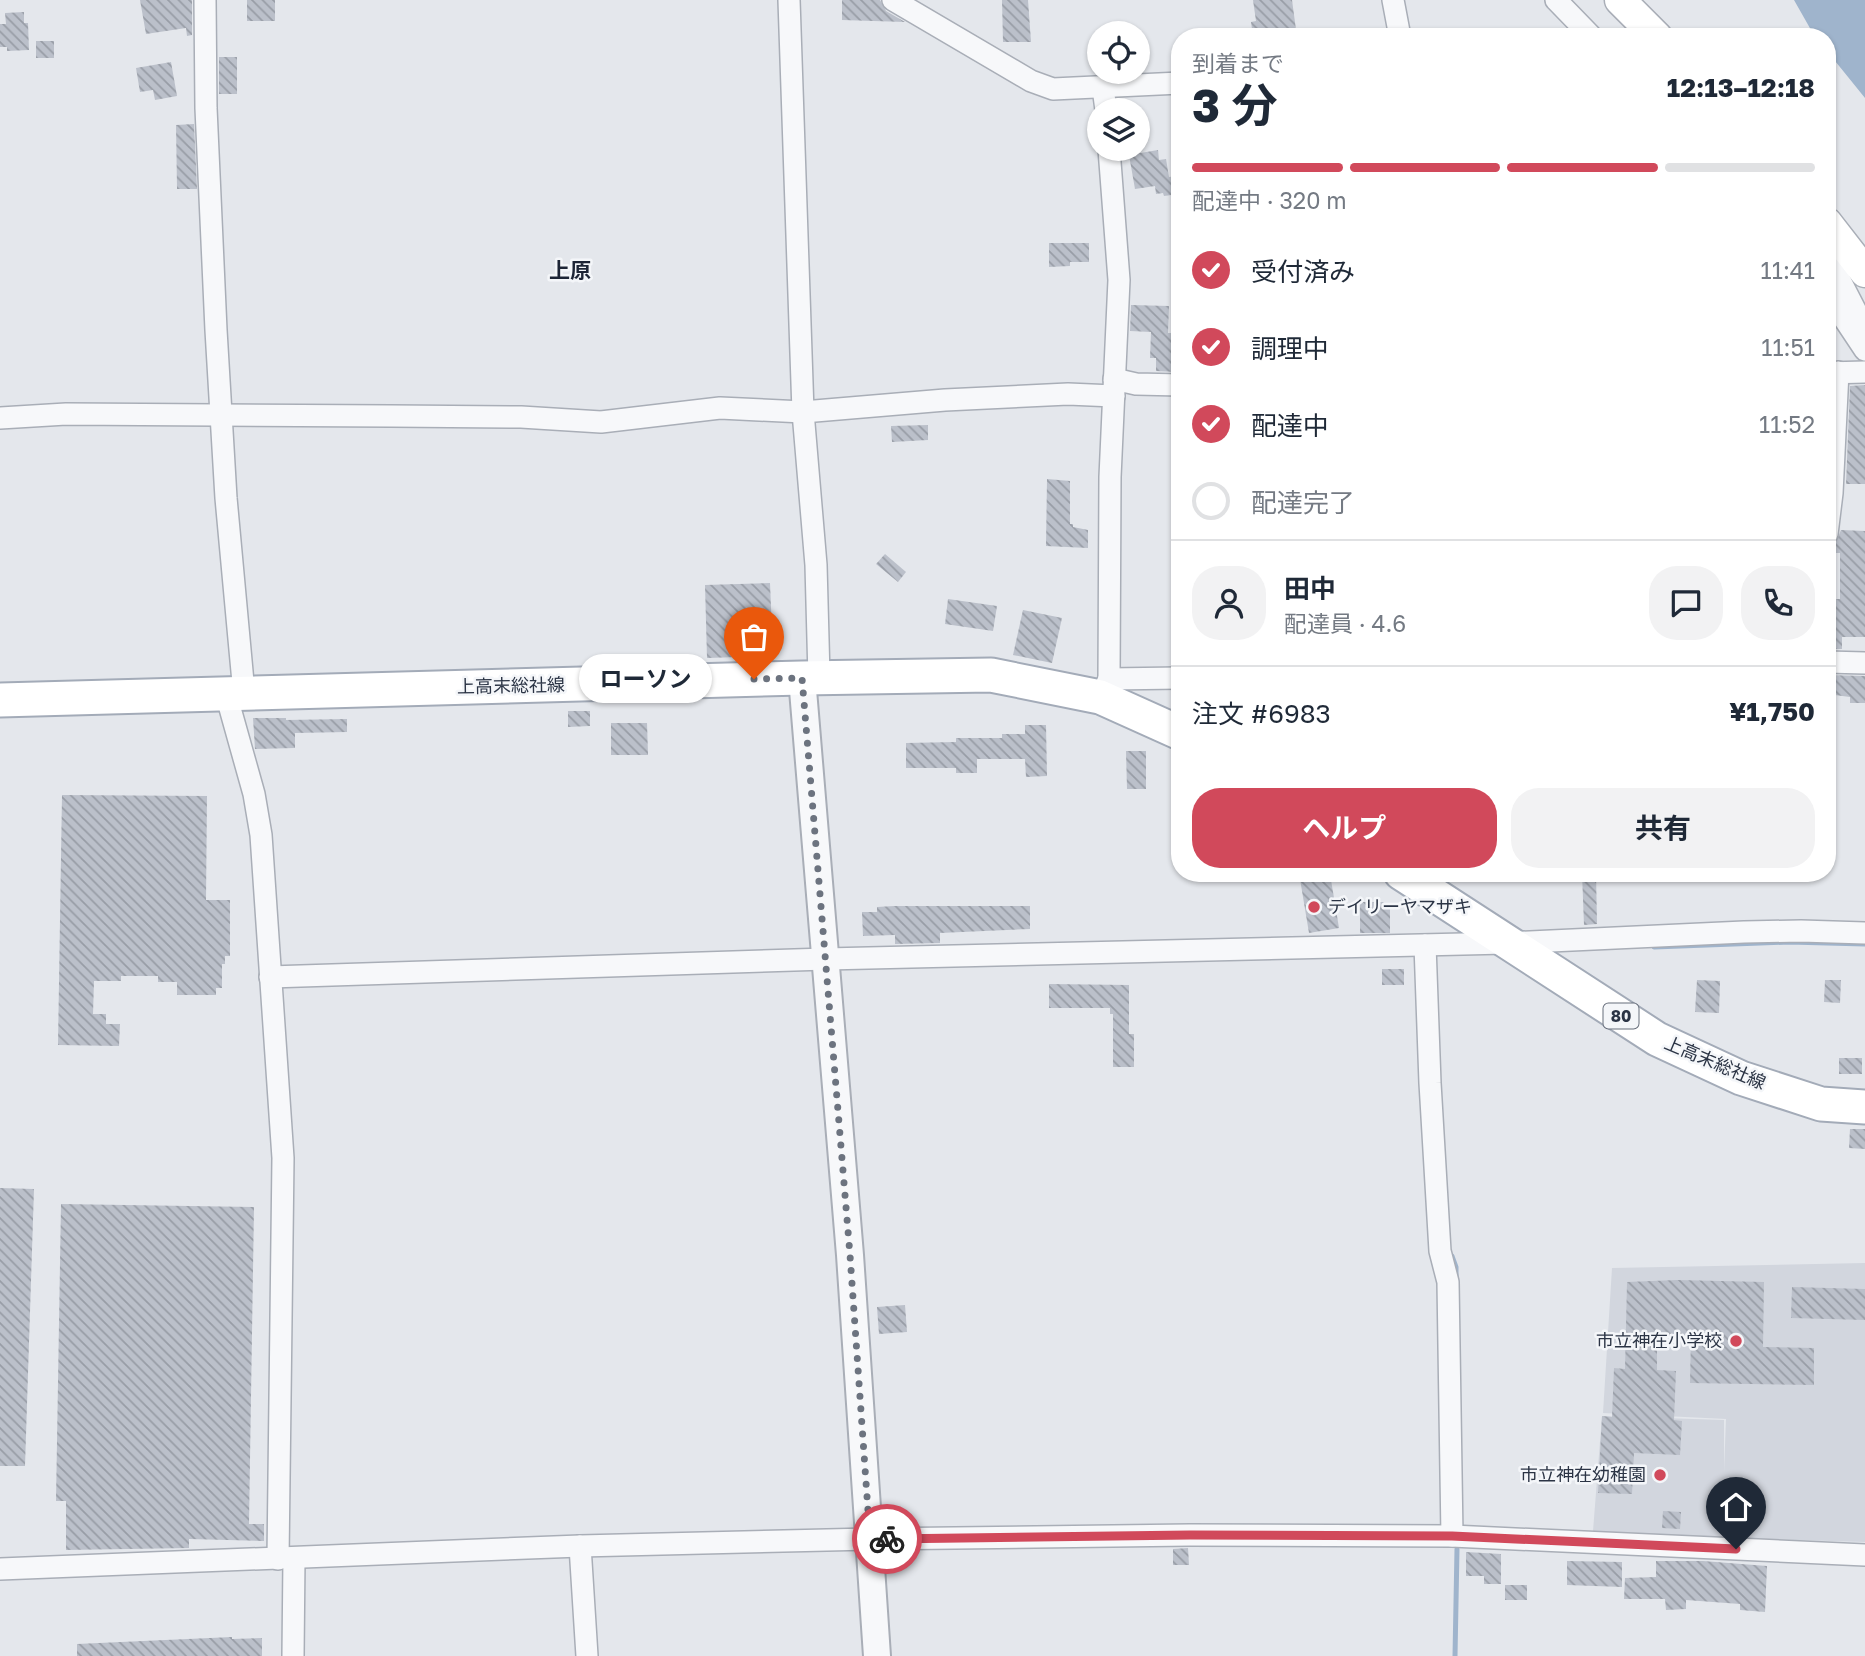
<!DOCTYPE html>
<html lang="ja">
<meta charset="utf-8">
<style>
body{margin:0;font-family:"Golos Text","Noto Sans JP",sans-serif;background:#f2f2f3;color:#1f2937;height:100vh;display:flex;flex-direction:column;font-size:26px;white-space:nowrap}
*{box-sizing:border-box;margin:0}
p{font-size:23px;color:#747a83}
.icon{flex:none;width:38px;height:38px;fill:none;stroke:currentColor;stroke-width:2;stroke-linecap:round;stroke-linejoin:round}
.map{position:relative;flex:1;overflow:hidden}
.panel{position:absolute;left:1171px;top:28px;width:665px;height:854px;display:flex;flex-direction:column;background:#fff;border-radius:28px;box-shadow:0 2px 5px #0004}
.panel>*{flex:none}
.fabs{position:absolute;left:1087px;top:21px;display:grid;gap:14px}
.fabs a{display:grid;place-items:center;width:63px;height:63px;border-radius:50%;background:#fff;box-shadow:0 2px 5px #0004;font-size:35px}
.pin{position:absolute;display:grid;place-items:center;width:60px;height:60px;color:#fff;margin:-72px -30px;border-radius:50% 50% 50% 0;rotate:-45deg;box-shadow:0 0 7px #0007}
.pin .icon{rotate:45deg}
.courier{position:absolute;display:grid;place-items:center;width:70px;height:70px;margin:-35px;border:5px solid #d1495b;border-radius:50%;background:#fff;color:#222;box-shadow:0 2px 9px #0007}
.bubble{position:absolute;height:49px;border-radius:24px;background:#fff;box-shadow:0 2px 5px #0004;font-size:23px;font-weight:700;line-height:49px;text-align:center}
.overview em{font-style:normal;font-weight:700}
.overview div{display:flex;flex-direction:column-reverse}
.overview{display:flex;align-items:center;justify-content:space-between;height:119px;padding:0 21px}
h1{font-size:46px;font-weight:700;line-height:52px}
.bar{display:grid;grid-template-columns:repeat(4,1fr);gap:10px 7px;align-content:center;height:84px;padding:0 21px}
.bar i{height:9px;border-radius:5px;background:#e0e1e3}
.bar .selected{background:#d1495b}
.bar p{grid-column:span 4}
.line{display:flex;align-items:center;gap:18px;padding:0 21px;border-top:2px solid #e0e1e3}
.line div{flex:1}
.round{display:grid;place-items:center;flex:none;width:74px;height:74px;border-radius:28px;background:#f2f2f3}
ol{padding:0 21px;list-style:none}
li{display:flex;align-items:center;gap:21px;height:77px}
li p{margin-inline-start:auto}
li .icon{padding:7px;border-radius:50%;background:#d1495b;color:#fff;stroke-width:4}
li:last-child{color:#747a83}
li i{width:38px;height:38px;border:4px solid #e0e1e3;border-radius:50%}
.cta{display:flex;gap:14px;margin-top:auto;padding:14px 21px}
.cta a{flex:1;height:80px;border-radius:28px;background:#d1495b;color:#fff;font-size:28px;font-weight:700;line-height:80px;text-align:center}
.cta a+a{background:#f2f2f3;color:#1f2937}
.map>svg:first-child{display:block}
</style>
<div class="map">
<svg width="1865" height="1656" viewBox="0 0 1865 1656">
<defs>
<pattern id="building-back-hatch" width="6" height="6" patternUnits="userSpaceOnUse" patternTransform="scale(1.75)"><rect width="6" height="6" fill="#bbc0ca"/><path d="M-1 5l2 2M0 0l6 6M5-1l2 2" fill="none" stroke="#989da6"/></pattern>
</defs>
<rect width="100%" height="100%" fill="#e4e7ec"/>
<path fill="#d2d6de" d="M1865,1263V1542L1721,1538L1593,1531L1602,1416L1724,1420V1472L1726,1419L1603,1413L1612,1268Z"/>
<path fill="#9fb4cc" d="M1794,0H1865V98L1827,51V37H1815Z"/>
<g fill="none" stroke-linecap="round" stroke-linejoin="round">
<g stroke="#9fb4cc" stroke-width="5">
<path d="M1654,947L1789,942L1865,944"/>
<path d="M1452,1256L1456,1267V1277"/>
<path d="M1455,1656L1457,1549"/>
</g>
</g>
<g fill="url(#building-back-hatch)">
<path d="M140,0H192V35L187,36L186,28L146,34Z"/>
<rect x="247" y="0" width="28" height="21"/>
<path d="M842,0H880L886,11L905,22L842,20Z"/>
<path d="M1002,0H1028L1031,42H1003Z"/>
<path d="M1253,0H1292L1297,37H1269L1268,34L1253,36L1251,22L1256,21Z"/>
<path d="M24,12V23H28L29,50L7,51V47H0V24H6L5,13Z"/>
<rect x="36" y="41" width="18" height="17"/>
<rect x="219" y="57" width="18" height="37"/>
<path d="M171,62L177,96L155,100L153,90L140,92L136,68Z"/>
<path d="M194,124L197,189H177L176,125Z"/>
<path d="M1158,150L1159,160L1166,159L1169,177L1176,176L1179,194L1164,196L1163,193L1156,194L1155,186L1135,189L1129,155Z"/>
<path d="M1049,243H1089V262H1070V266L1049,267Z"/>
<path d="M1131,305L1169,306L1168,333H1175L1176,372L1156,371V358H1150L1151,332L1130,331Z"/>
<path d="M1865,385V484H1846L1850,386Z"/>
<path d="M928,425V440L892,442L891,426Z"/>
<path d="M1047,479L1070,481V524H1073V527L1088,530V548L1046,546Z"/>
<path d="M1841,530L1865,531V637H1842V649H1827V608H1833V599H1840V553H1835V544Z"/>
<path d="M885,554L906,572L898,582L876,564Z"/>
<path d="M770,583L773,656L707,658L705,585Z"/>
<path d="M948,599L997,606L993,631L945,624Z"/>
<path d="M1023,610L1062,618L1052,663L1013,655Z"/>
<path d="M1827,675L1865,676V703H1850V697L1827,694Z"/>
<path d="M568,711H590V726L568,727Z"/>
<path d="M253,718H286V720L347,719V732L295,733V748L255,749Z"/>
<path d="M611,723H647L648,755H611Z"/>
<path d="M1025,725H1046L1047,776L1026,777L1025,759H977V773H956V768H906V743L956,742V738H1002V734H1025Z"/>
<path d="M1126,751H1146V789H1127Z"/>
<path d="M62,795L207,796L206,900H230V956H225V964H222V988H216V995H177V982H158V976H121V981H94L93,1014H106V1024H120L119,1046L58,1045Z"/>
<path d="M1582,873H1596L1597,924L1584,925Z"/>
<path d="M1330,874L1339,928L1309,933L1300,879Z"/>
<path d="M1360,902H1383L1390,909V933H1360Z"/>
<path d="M894,906H1030V929L940,933V943L895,944V935L863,936L862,912H877V907Z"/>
<rect x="1382" y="969" width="22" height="16"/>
<path d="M1697,980L1720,981L1719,1013L1695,1012Z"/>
<path d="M1825,980H1841L1840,1003L1824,1002Z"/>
<path d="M1049,984L1129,985V1034H1134V1067H1113V1014H1110V1008H1049Z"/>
<rect x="1839" y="1058" width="23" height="16"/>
<path d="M1850,1129H1865V1149L1849,1148Z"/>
<path d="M0,1188L34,1189L25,1466H0Z"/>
<path d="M61,1204L254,1207L249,1524H264V1541L189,1539V1548L66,1550V1501H56Z"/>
<path d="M1677,1280L1764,1282L1763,1347L1814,1348V1385L1690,1383L1691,1335L1657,1337V1370L1676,1371L1674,1420L1682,1421L1680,1455L1634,1453L1632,1494L1598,1493L1602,1416L1612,1417L1614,1368L1625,1369L1627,1282Z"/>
<path d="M1792,1287L1865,1289V1320L1791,1318Z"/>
<path d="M905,1305L907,1332L879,1334L877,1307Z"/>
<path d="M1730,1504H1750V1533H1729Z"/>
<path d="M1663,1511L1681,1512L1680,1529L1662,1528Z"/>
<path d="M1188,1548L1189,1565H1173V1549Z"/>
<path d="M1466,1552L1501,1554V1584H1484V1576H1466Z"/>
<path d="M1567,1561L1622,1562V1587L1567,1585Z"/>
<path d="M1656,1561H1703L1767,1566L1765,1612L1740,1610V1604L1686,1600V1609L1666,1610L1665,1599H1624L1625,1578L1656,1577Z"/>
<rect x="1505" y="1585" width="22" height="15"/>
<path d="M232,1637V1639L262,1638V1656H77V1644Z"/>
</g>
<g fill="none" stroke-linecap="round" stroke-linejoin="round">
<g stroke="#a9aeb7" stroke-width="24">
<g id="minor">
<path d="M205,0L206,108L216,330L226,498L244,693"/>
<path d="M789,0L803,412L816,565L819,677"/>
<path d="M893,0L1031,81L1053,89L1180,83"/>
<path d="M1393,0L1400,37"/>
<path d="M1556,0L1592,37"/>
<path d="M1103,88L1106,110"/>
<path d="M1827,255L1865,329"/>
<path d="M1827,293L1865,350"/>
<path d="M1827,373L1865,372"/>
<path d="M1114,379L1136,384L1180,385"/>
<path d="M0,418L66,414L391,416L521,417L601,422L720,408L803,412L945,400L1068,394L1114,396"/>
<path d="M1827,534L1832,493L1838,372"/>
<path d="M1827,662L1865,663"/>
<path d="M1109,679L1110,477L1119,280L1109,149"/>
<path d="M1103,692L1109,679L1180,678"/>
<path d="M226,694L254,794L261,835L283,1158L278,1559"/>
<path d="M1425,945L1430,1083L1440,1251L1448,1282L1452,1536"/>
<path d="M270,977L826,959L1506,943L1744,932L1801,931L1865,933"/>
<path d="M580,1546L587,1656"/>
<path d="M0,1569L580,1546L870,1539L1190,1535L1452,1536L1865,1555"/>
<path d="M293,1656L294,1558"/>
</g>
</g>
<g stroke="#a9aeb7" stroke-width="30">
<path id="tertiary" d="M802,678L850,1255L877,1656"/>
</g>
<g stroke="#a9aeb7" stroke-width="33">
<g id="secondary">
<path d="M1620,0L1657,37"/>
<path d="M1827,223L1865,272"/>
</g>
</g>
<g stroke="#a3abb8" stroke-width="37">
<g id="primary">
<path d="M0,700L802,678L991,675L1100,697L1180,733"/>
<path d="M1401,873L1657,1039L1741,1078L1821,1104L1865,1107"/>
</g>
</g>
<use href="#minor" stroke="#f7f8fa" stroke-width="21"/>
<use href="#tertiary" stroke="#f7f8fa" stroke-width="26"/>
<use href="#secondary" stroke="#fff" stroke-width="30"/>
<use href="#primary" stroke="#fff" stroke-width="33"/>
</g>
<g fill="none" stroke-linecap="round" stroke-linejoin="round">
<path stroke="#6c737f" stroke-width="7" stroke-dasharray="0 12.6" d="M754,679L802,678L850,1255L870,1539H887"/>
<path stroke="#d1495b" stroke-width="9" d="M887,1539L1190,1535L1452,1536L1736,1549"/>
</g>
<g fill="#d1495b" stroke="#f4f6f9" stroke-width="2.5">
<circle cx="1314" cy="907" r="7"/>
<circle cx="1736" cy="1341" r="7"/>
<circle cx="1660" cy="1475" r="7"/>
</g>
<g text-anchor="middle" stroke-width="5" stroke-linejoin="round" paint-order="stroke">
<rect fill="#f4f6f9" stroke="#676e7b" stroke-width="2" x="1603.5" y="1003.5" width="35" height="25" rx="5"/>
<g font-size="16" font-weight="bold" fill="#2b3445">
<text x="1621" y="1022">80</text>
</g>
<g font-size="18" fill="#2b3445" stroke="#f4f6f9">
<text transform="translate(511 686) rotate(-1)" y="6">上高末総社線</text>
<text transform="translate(1715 1063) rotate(23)" y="6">上高末総社線</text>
</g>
<g font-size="18" fill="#2b3445" stroke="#f4f6f9" text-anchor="end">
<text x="1328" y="913" text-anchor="start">デイリーヤマザキ</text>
<text x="1722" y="1347">市立神在小学校</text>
<text x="1646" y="1481">市立神在幼稚園</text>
</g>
<g font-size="21" font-weight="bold" fill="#1d2536" stroke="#f4f6f9">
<text x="570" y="278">上原</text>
</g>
</g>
</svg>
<div class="fabs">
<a><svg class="icon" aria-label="locate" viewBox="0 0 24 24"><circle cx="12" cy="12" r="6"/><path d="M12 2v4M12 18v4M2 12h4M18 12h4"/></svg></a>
<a><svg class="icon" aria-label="layers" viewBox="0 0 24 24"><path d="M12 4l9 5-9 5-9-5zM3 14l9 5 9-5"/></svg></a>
</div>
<div class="pin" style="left:754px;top:679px;background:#ea580c"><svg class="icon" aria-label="bag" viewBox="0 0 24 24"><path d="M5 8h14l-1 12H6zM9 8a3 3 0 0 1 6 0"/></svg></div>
<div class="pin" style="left:1736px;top:1549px;background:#1f2937"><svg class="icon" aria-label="home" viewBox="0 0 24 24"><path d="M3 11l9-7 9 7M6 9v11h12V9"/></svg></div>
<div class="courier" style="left:887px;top:1539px"><svg class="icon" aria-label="bike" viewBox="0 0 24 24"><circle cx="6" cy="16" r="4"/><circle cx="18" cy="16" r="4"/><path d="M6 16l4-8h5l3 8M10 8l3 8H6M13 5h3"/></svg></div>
<div class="bubble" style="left:579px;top:654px;width:133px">ローソン</div>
<section class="panel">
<div class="overview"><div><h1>3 分</h1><p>到着まで</p></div><em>12:13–12:18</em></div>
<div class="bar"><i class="selected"></i><i class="selected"></i><i class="selected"></i><i></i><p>配達中 · 320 m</p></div>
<ol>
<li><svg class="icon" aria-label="check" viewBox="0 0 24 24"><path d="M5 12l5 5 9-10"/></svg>受付済み<p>11:41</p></li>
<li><svg class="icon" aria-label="check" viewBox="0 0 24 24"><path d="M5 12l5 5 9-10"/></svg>調理中<p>11:51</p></li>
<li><svg class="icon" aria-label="check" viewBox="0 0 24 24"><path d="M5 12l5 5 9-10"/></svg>配達中<p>11:52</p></li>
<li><i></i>配達完了</li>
</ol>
<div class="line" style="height:126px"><a class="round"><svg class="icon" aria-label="person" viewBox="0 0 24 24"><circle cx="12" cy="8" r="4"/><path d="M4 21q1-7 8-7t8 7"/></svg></a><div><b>田中</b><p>配達員 · 4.6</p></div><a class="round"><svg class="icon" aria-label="chat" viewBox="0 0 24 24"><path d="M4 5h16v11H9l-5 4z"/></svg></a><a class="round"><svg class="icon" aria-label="phone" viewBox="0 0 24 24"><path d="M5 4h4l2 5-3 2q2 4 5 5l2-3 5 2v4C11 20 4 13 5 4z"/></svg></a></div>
<div class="line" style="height:91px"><div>注文 #6983</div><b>¥1,750</b></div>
<div class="cta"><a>ヘルプ</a><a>共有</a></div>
</section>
</div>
